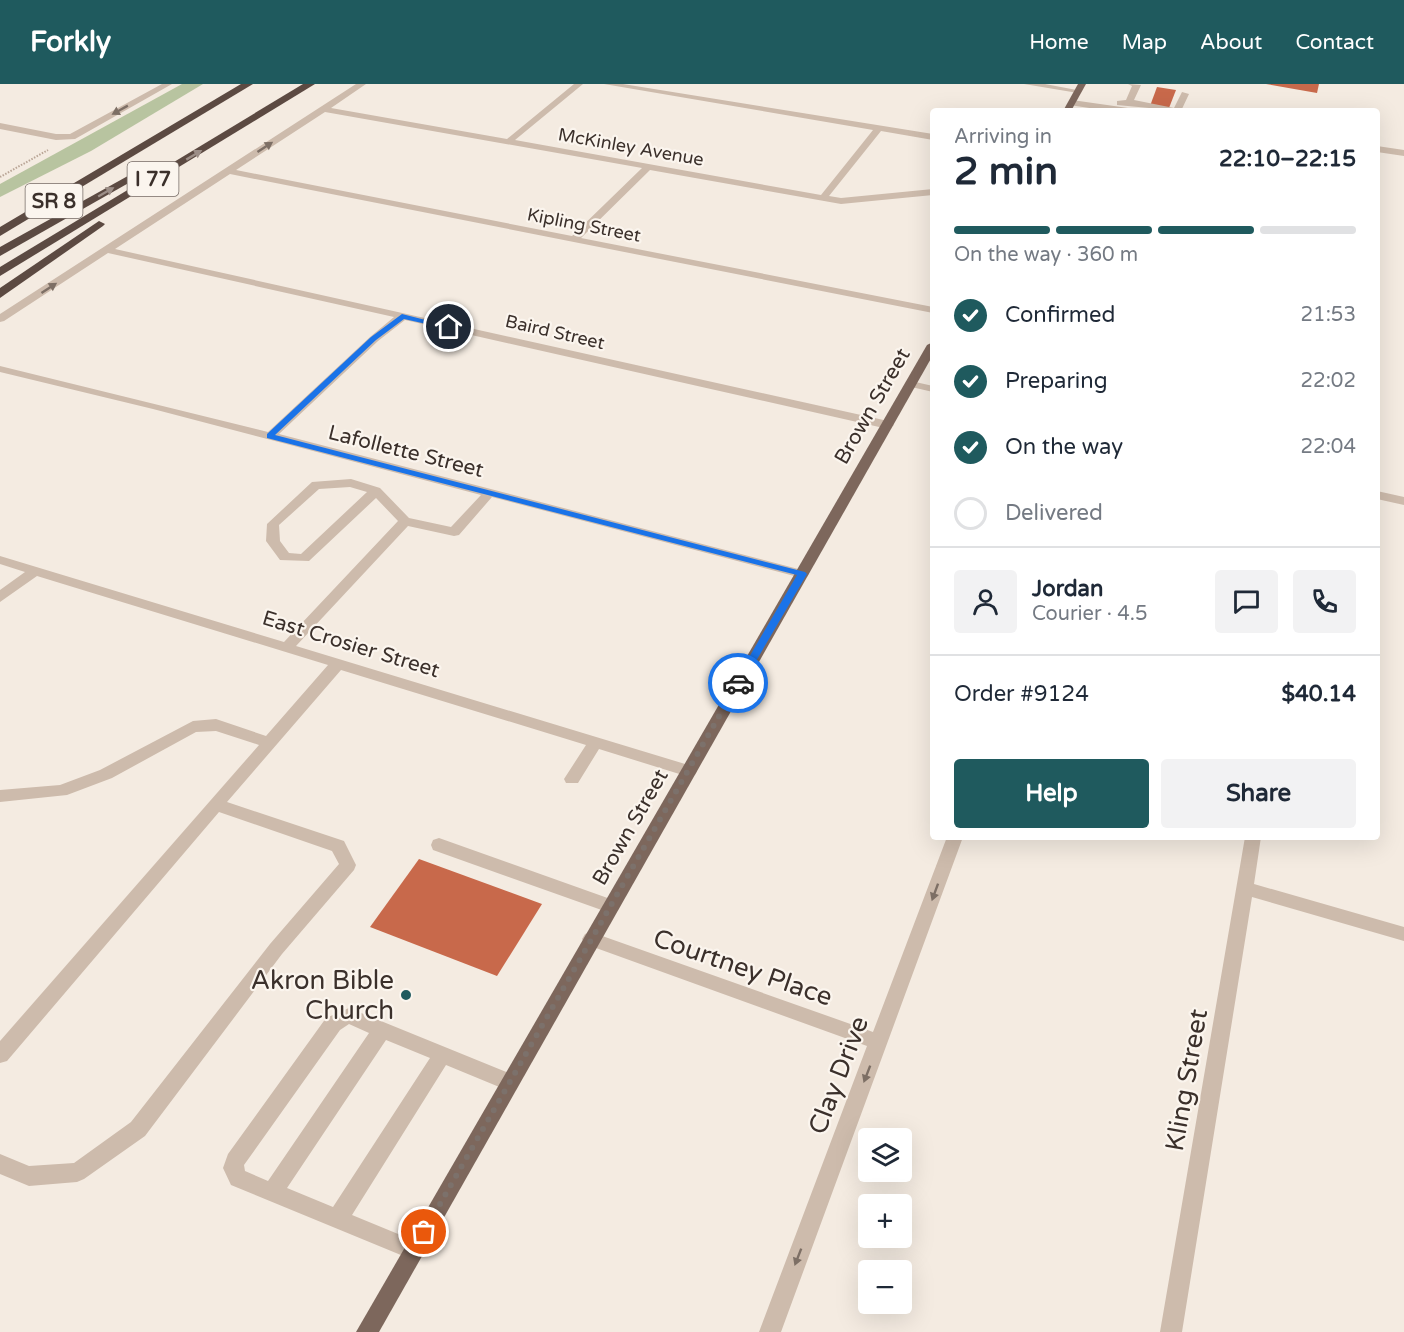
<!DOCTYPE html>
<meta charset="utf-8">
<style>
body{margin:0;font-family:"Varela Round",sans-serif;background:#f2f2f3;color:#1f2937;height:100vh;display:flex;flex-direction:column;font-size:22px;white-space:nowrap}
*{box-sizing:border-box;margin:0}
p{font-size:20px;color:#747a83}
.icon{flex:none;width:33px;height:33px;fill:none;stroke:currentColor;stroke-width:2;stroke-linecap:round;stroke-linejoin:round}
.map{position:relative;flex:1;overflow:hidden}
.details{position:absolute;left:930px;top:24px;width:450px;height:732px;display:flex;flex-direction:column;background:#fff;border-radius:6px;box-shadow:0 6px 24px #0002}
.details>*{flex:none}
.fabs{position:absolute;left:858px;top:1044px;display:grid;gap:12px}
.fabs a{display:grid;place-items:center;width:54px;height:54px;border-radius:6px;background:#fff;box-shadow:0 6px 24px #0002;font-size:30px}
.pin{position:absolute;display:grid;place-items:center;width:51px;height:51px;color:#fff;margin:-26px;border:3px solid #fff;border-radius:50%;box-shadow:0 2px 6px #0007}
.courier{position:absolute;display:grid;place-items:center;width:60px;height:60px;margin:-30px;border:4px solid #1a73e8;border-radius:50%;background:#fff;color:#222;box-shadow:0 2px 8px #0007}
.overview em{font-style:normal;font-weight:800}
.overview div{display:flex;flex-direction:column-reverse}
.overview{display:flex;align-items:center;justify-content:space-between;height:102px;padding:0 24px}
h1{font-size:39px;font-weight:800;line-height:45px}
.bar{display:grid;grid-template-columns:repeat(4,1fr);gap:9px 6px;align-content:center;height:72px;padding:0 24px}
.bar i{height:8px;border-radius:4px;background:#e0e1e3}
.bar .current{background:#1f5a5e}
.bar p{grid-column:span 4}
.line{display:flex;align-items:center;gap:15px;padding:0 24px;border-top:2px solid #e0e1e3}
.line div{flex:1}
.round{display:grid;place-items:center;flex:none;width:63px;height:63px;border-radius:6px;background:#f2f2f3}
ol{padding:0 24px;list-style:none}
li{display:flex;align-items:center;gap:18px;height:66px}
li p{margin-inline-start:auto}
li .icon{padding:6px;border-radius:50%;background:#1f5a5e;color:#fff;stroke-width:4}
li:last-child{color:#747a83}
li i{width:33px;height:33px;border:3px solid #e0e1e3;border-radius:50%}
.primary-button{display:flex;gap:12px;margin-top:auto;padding:12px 24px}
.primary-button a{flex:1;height:69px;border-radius:6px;background:#1f5a5e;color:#fff;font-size:24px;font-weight:800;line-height:69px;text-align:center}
.primary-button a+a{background:#f2f2f3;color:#1f2937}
header{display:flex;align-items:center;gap:36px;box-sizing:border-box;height:84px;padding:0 30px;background:#1f5a5e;color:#fff}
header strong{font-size:28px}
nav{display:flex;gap:33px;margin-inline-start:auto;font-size:21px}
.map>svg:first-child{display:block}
</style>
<header>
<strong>Forkly</strong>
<nav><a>Home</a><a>Map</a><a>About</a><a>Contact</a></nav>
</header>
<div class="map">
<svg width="1404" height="1248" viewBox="0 0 1404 1248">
<rect width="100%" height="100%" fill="#f4ebe1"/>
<path fill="#b8c4a0" d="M182,0H203L91,67L0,113V100Z"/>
<g fill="#c8694b">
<path d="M1266,0H1319L1317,9Z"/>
<path d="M1157,3L1176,6L1169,24L1150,22Z"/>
<path d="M419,775L542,820L497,892L370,843Z"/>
</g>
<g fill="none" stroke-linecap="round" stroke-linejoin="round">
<path stroke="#b9a596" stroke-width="2" stroke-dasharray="1.5 1.5" stroke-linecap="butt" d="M0,93L48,66"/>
<g fill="#cdbbac" fill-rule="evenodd">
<path d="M162,0H172L75,55L56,56L0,45V39L56,50H70Z"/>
<path d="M356,0H366L331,24L507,55L574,0H583L515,56L821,111L873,46L604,0H623L933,50V56L881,47L829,112L841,114L933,105V111L841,120L650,86L581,154L933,223V229L230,90L115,165L888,337L894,341L888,345L405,236L378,257L279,350L802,486L809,490L802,494L492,413L459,451L454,452L408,442L296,562L695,683L697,687L695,691L689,693L599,665L578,699H566L564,695L586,661L341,586L227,718L344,757L356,781L354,786L282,870L145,1052L84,1095L77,1098L29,1102L0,1090V1070L29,1082L74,1079L131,1038L270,860L339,780L332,767L219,728L7,977L0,979V957L259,661L216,647L196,648L112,694L67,711L0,718V706L60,701L100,686L193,637L216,635L266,652L328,581L37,492L0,518V506L25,488L0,480V472L284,558L398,437L376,414L309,477L280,476L266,457L267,440L312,398L351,395L380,404L409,434L451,443L481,411L153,325L0,288V282L268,348L370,253L394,233L108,169L4,237L0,238V230ZM325,28L642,84L572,152L236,86ZM350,403L367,408L301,470L289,469L280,457L279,441L319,405Z"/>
<path d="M1024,0H1045L1082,7L1078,9Z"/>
<path d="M1128,0L1141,1L1134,16L1174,24L1182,8L1189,10L1181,27L1117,21V17L1126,16L1132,2Z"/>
<path d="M1072,16L1128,24L1132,27H1110L1069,21L1068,19Z"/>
<path d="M1377,62L1404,66V72L1377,68Z"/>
<path d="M911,297L933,302V308L907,302L905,300Z"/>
<path d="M1377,407L1404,413V421L1377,415Z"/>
<path d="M947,753H963L781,1248H759L867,962L585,860L582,855L585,850L591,848L873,948Z"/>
<path d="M1245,753H1261L1254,800L1404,843V857L1252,813L1182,1248H1160Z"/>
<path d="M439,754L616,817L619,822L616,827L610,829L433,766L431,761L433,756Z"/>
<path d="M349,924L516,992L519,998L516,1004L509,1007L446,981L352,1131L420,1159L423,1166L420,1173L413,1176L231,1101L223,1084L228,1070L326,934ZM349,940L369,949L268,1097L245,1087L244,1081L340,946ZM386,956L430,974L333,1123L287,1104Z"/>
</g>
<g fill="#7d675c" fill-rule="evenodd">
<path d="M1078,0H1086L1071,27H1063Z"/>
<path d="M933,258V271L379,1248H356L927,261Z"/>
</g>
<g fill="#5c4a42" fill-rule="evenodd">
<path d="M241,0H253L0,152V143Z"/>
<path d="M303,0H315L0,192V183Z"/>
<path d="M144,83L148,84V88L0,172V163Z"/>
<path d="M99,137L105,140L103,142L0,214V204Z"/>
</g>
</g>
<defs><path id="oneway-solid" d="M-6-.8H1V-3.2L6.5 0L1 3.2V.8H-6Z" transform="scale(1.5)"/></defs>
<g fill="#7d6f65">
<use href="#oneway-solid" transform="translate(120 26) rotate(151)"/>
<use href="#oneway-solid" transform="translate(265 63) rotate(-33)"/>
<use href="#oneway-solid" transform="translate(49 204) rotate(-33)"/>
<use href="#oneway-solid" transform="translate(935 808) rotate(110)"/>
<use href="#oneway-solid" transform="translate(867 990) rotate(111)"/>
<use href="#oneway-solid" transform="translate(798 1173) rotate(111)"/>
</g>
<g fill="#9c8e87">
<use href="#oneway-solid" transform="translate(194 71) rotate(-31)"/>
<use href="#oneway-solid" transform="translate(106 108) rotate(-30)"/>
</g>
<path fill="#1a73e8" d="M402,230L453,243L449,245L404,235L376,256L275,351L805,488L807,490L742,601H735L734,599L797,491L267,354V350L371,253Z"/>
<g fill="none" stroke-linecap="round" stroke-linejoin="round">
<path stroke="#7c716b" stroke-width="6" stroke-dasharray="0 10.8" d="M424,1148L738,599"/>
</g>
<circle fill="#1f5a5e" stroke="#fbf5ee" stroke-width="2" cx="406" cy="911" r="6"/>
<g text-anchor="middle" stroke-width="4.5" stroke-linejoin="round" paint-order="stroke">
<g font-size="18" fill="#3b302b" stroke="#fbf5ee">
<text transform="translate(631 63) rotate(10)" y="6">McKinley Avenue</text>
<text transform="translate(584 141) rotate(11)" y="6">Kipling Street</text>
<text transform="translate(555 248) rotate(13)" y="6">Baird Street</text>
</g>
<g fill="#fbf5ee" stroke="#756b66" stroke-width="1.5">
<rect x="127.5" y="78" width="51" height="34" rx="4.5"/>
<rect x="25.5" y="100" width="57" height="34" rx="4.5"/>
</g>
<g font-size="20" font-weight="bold" fill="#3b302b">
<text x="153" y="102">I 77</text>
<text x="54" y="124">SR 8</text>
</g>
<g font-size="21" fill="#3b302b" stroke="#fbf5ee">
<text transform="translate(872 322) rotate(-60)" y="7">Brown Street</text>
<text transform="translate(406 367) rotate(14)" y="7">Lafollette Street</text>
<text transform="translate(351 560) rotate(17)" y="7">East Crosier Street</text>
<text transform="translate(630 743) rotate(-60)" y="7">Brown Street</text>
</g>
<g font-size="26" fill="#3b302b" stroke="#fbf5ee">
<text transform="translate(743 883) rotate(19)" y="9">Courtney Place</text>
<text transform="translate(838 991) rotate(-69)" y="9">Clay Drive</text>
<text transform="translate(1186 996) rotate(-80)" y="9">Kling Street</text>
</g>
<g font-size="26" fill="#3b302b" stroke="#fbf5ee" text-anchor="end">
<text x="394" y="905">Akron Bible<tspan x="394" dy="30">Church</tspan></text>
</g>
</g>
</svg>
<div class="fabs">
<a><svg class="icon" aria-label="layers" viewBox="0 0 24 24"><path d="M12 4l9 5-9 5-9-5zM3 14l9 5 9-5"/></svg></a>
<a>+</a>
<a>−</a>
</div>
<div class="pin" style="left:424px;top:1148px;background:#ea580c"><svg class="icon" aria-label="bag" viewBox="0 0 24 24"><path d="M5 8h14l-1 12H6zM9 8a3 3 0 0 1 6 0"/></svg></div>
<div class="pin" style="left:449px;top:243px;background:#1f2937"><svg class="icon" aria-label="home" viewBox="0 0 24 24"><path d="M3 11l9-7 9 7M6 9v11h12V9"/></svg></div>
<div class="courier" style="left:738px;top:599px"><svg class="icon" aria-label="car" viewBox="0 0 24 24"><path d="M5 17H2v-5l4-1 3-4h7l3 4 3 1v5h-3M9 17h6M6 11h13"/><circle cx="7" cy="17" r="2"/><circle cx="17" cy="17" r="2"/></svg></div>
<section class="details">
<div class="overview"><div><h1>2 min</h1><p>Arriving in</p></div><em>22:10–22:15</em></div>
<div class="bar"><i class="current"></i><i class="current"></i><i class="current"></i><i></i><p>On the way · 360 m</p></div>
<ol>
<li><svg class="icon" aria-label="check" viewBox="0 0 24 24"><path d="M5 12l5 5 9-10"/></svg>Confirmed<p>21:53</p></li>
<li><svg class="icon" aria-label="check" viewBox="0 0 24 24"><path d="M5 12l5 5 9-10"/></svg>Preparing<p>22:02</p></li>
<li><svg class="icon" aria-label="check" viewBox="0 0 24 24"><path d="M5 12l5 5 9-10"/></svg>On the way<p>22:04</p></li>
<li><i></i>Delivered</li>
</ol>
<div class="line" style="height:108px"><a class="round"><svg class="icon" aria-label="person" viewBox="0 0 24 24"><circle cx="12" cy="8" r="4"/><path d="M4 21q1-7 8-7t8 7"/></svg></a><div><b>Jordan</b><p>Courier · 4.5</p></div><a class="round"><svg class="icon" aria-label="chat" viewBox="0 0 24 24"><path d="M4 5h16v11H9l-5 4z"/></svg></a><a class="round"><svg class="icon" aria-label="phone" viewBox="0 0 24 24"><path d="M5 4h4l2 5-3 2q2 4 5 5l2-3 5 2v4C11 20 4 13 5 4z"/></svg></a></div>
<div class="line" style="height:78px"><div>Order #9124</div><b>$40.14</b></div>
<div class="primary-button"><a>Help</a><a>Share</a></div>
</section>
</div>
